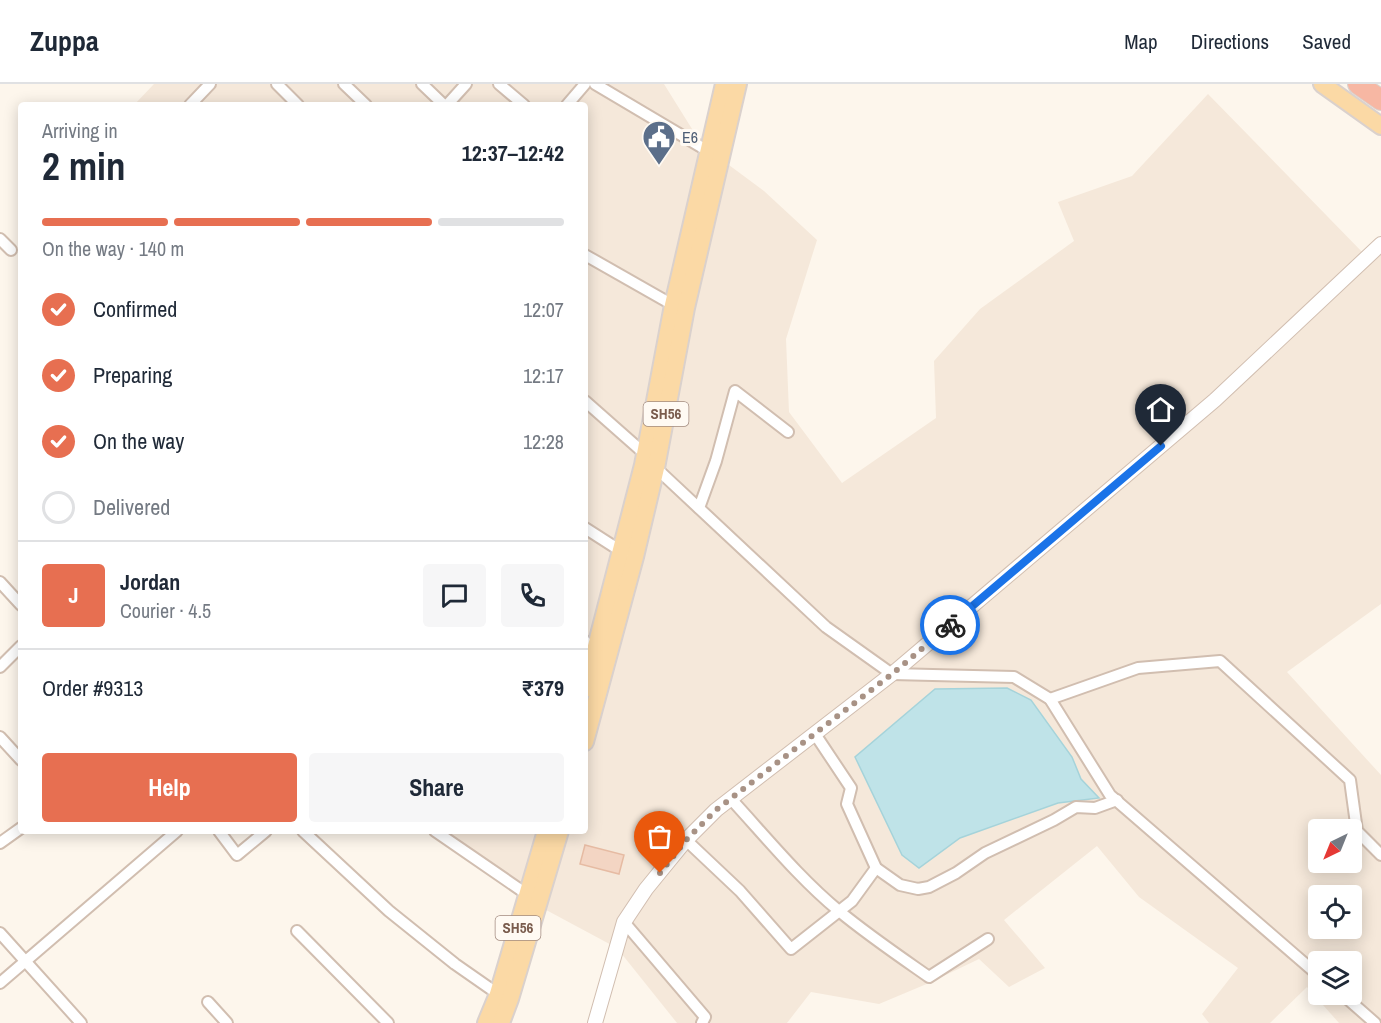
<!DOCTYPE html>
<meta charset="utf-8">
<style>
body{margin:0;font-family:"Archivo Narrow",sans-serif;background:#f6f6f7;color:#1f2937;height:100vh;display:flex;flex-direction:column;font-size:22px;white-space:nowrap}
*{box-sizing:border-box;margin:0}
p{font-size:20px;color:#747a83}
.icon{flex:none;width:33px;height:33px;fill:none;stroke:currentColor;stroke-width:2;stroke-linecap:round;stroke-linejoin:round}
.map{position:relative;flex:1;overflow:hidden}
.panel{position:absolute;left:18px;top:18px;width:570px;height:732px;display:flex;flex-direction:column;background:#fff;border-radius:6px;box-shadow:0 3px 15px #0003}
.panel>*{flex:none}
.needle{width:39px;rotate:223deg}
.tools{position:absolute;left:1308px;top:735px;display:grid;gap:12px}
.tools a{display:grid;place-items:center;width:54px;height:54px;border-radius:6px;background:#fff;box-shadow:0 3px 15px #0003;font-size:30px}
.pin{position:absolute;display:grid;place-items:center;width:51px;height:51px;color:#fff;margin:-62px -26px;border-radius:50% 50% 50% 0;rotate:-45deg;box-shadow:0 0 6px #0007}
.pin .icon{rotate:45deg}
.courier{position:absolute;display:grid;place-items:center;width:60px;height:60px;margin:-30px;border:4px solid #1a73e8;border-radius:50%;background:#fff;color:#222;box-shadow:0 2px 8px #0007}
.head em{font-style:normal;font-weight:700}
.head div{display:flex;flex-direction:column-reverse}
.head{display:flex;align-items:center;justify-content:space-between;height:102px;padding:0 24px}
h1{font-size:39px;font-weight:700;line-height:45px}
.bar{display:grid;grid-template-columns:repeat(4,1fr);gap:9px 6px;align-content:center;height:72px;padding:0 24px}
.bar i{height:8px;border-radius:4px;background:#e0e1e3}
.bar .active{background:#e76f51}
.bar p{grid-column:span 4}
.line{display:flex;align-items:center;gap:15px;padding:0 24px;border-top:2px solid #e0e1e3}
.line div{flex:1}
.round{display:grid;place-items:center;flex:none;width:63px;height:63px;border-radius:6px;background:#f6f6f7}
ol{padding:0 24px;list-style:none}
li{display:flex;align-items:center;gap:18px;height:66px}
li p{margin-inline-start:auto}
li .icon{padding:6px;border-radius:50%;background:#e76f51;color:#fff;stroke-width:4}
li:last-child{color:#747a83}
li i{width:33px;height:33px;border:3px solid #e0e1e3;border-radius:50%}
.primary-button{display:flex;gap:12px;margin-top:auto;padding:12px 24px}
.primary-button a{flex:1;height:69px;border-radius:6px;background:#e76f51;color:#fff;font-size:24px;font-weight:700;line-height:69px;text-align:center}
.primary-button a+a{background:#f6f6f7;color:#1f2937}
header{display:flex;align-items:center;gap:36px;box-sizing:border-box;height:84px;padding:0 30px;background:#fff;border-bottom:2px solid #e0e1e3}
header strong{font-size:28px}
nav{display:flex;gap:33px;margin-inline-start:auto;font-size:21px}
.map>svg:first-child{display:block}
</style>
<header>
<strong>Zuppa</strong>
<nav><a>Map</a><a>Directions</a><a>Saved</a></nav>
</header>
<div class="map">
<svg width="1381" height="939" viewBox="0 0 1381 939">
<rect width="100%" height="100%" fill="#fdf6ec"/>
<path fill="#f5e8da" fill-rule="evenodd" d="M154,0H664L702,61L764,107L817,156L786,255L789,328L842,399L936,334L934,277L980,225L1074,157L1058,118L1132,92L1208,10L1367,173L1381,160V520L1287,588L1381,691V939H1339L1307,903L1270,939H1209L1202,930L1238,884L1139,813L1097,762L1004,836L1045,884L1009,903L979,875L929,899L879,920L811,908L787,939H677L617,864L535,820L432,747H585V21H134ZM1318,746H1352V778H1318ZM1318,812H1352V844H1318ZM1318,878H1352V910H1318Z"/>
<path fill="#bfe3e8" stroke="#a5d3da" stroke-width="1.5" d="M1007,604L1031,616L1072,673L1081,695L1099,714L1058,719L960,754L919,784L902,771L855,673L935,605Z"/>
<path fill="#f3d5c3" stroke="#e6bba3" stroke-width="1.5" d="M585,761L624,771L619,790L580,780Z"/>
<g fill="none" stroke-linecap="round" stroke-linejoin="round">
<g stroke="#d1beb0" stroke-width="14">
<g id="minor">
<path d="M277,0L298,21"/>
<path d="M344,0L366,21"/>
<path d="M422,0L444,21"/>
<path d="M499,0L524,21"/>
<path d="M595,0L708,67"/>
<path d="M190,21L210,0"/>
<path d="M447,21L466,0"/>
<path d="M567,21L585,0"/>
<path d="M0,155L11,166"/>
<path d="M585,171L673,221"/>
<path d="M585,317L645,370"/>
<path d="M656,384L826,543L892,590L1014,593L1050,615L1110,711L1318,891"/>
<path d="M699,424L716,377L735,307L788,348"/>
<path d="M585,444L624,469"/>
<path d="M0,498L21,521"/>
<path d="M585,557L595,568"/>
<path d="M0,583L21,562"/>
<path d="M1050,615L1138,584L1220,577L1350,696L1357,747L1381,771"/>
<path d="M815,650L851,704L847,720L876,784L900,801L918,805L929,803L956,789L985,769L1054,736L1076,723L1095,724L1117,716"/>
<path d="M0,653L21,676"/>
<path d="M731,715C766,753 799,794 839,827C868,851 899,872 929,893L988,855"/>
<path d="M219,747L237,771L266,747"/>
<path d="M303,747L389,827L455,880L498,910"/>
<path d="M435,747L528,811"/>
<path d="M686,756L740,807L791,865L852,817L876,784"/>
<path d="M0,759L21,744"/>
<path d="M624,838L705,933L702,939"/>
<path d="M297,847L388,939"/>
<path d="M0,849L81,939"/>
<path d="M0,899L177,747"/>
<path d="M1342,910L1375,939"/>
<path d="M208,918L227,939"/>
</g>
</g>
<g stroke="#d1beb0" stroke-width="16">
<path id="tertiary" d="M595,939L624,838L646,805L686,756L716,726L892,590L1215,316L1381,160"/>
</g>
<g stroke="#dad1cd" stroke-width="20">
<g id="primary">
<path d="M1322,0L1381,42"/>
<path d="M585,605L643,381L673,221L724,0"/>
<path d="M585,658L635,473L656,384L686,224L738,0"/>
<path d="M486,939L498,910L546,747"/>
<path d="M501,939L510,915L560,747"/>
</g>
</g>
<g stroke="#dad1cd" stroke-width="22">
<path id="motorway" d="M1358,0L1381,16"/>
</g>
<use href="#minor" stroke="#fff" stroke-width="10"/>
<use href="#tertiary" stroke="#fff" stroke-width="14"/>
<use href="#primary" stroke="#fbd9a5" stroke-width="16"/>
<use href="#motorway" stroke="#f7b7a3" stroke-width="20"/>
</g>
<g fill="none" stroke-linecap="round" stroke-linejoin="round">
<path stroke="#a89285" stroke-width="6" stroke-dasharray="0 10.8" d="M660,789L686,756L716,726L892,590L950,541"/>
<path stroke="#1a73e8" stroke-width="8" d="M950,541L1161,362"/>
</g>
<defs>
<g id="civic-pin" transform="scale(1.725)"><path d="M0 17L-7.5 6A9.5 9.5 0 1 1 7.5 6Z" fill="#5c6f8a" stroke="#fffaf3"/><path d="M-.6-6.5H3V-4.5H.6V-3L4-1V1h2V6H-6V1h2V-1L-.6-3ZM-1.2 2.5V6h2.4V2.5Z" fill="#fff"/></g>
</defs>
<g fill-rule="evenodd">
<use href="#civic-pin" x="659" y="53"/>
</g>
<g text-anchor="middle" stroke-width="6" stroke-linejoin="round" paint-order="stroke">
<g fill="#fffaf3" stroke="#a28b7f" stroke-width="1.5">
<rect x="643.5" y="318" width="45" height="24" rx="4.5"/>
<rect x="495.5" y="832" width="45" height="24" rx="4.5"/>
</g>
<g font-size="15" font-weight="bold" fill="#7a5c4d">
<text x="666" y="335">SH56</text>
<text x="518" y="849">SH56</text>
</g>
<g font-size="16" fill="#4e5e75" stroke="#fffaf3" text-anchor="start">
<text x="682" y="59">E6</text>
</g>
</g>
</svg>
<div class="tools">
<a><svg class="needle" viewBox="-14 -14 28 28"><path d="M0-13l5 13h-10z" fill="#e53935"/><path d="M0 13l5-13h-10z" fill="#747a83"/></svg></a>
<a><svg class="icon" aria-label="locate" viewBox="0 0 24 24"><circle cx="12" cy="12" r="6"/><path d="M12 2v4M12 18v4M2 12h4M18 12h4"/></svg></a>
<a><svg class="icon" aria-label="layers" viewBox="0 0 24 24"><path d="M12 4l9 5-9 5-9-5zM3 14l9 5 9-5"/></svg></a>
</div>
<div class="pin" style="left:660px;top:789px;background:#ea580c"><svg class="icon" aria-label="bag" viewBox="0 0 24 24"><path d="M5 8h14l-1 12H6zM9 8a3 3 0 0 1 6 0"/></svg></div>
<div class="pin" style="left:1161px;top:362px;background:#1f2937"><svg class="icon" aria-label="home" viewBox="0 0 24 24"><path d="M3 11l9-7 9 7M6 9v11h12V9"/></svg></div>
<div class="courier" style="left:950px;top:541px"><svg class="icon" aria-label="bike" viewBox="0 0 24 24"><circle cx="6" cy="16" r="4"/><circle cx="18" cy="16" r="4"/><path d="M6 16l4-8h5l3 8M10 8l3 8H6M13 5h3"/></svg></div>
<section class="panel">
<div class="head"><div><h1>2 min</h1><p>Arriving in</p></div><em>12:37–12:42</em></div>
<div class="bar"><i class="active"></i><i class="active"></i><i class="active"></i><i></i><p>On the way · 140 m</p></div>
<ol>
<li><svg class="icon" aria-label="check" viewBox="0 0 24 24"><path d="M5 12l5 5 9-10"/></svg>Confirmed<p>12:07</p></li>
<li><svg class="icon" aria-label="check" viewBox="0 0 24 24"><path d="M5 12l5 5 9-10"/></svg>Preparing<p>12:17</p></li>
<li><svg class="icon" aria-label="check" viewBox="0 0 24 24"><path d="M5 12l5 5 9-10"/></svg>On the way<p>12:28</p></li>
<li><i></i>Delivered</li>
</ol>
<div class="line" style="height:108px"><b class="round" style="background:#e76f51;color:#fff">J</b><div><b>Jordan</b><p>Courier · 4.5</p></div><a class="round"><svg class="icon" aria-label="chat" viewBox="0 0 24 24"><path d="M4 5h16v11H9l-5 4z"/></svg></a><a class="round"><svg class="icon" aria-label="phone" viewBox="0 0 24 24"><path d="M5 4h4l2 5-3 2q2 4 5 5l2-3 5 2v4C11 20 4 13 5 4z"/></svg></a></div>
<div class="line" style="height:78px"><div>Order #9313</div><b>₹379</b></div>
<div class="primary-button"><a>Help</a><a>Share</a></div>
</section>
</div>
